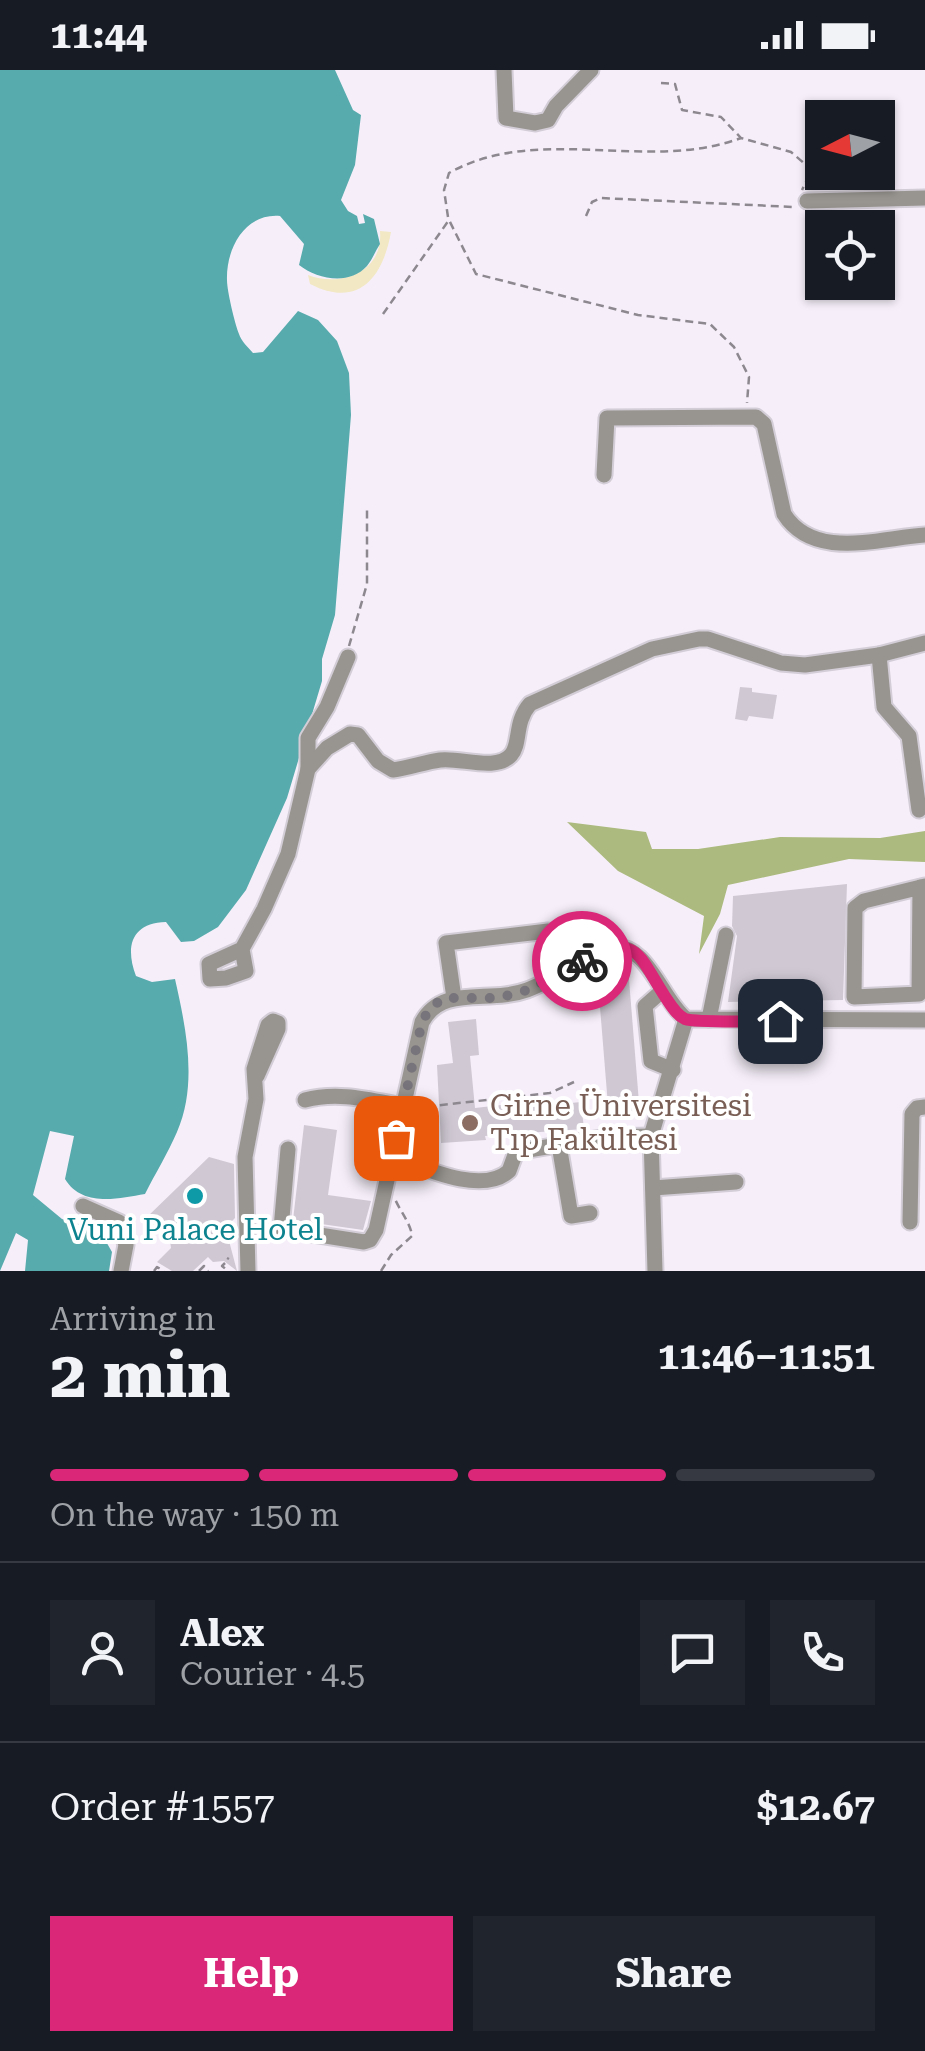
<!DOCTYPE html>
<meta charset="utf-8">
<style>
body{margin:0;font-family:"Roboto Serif",serif;background:#20242c;color:#f1f3f6;height:100vh;display:flex;flex-direction:column;font-size:38px;white-space:nowrap}
*{box-sizing:border-box;margin:0}
p{font-size:32px;color:#9ea1a6}
.icon{flex:none;width:55px;height:55px;fill:none;stroke:currentColor;stroke-width:2;stroke-linecap:round;stroke-linejoin:round}
.map{position:relative;height:1201px;overflow:hidden}
.sheet{display:flex;flex-direction:column;background:#171b24;flex:1}
.sheet>*{flex:none}
.needle{width:65px;rotate:264deg}
.controls{position:absolute;left:805px;top:30px;display:grid;gap:20px}
.controls a{display:grid;place-items:center;width:90px;height:90px;border-radius:0px;background:#171b24;box-shadow:0 2px 8px #0004;font-size:50px}
.pin{position:absolute;display:grid;place-items:center;width:85px;height:85px;color:#fff;margin:-42px;border-radius:20px;box-shadow:0 5px 15px #0006}
.courier{position:absolute;display:grid;place-items:center;width:100px;height:100px;margin:-50px;border:8px solid #db2777;border-radius:50%;background:#fff;color:#222;box-shadow:0 2px 12px #0007}
.headline em{font-style:normal;font-weight:700}
.headline div{display:flex;flex-direction:column-reverse}
.headline{display:flex;align-items:center;justify-content:space-between;height:170px;padding:0 50px}
h1{font-size:65px;font-weight:700;line-height:75px}
.bar{display:grid;grid-template-columns:repeat(4,1fr);gap:15px 10px;align-content:center;height:120px;padding:0 50px}
.bar i{height:12px;border-radius:8px;background:#363941}
.bar .active{background:#db2777}
.bar p{grid-column:span 4}
.line{display:flex;align-items:center;gap:25px;padding:0 50px;border-top:2px solid #363941}
.line div{flex:1}
.round{display:grid;place-items:center;flex:none;width:105px;height:105px;border-radius:0px;background:#20242c}
.button{display:flex;gap:20px;margin-top:auto;padding:20px 50px}
.button a{flex:1;height:115px;border-radius:0px;background:#db2777;color:#fff;font-size:40px;font-weight:700;line-height:115px;text-align:center}
.button a+a{background:#20242c;color:#f1f3f6}
.status{display:flex;justify-content:space-between;align-items:center;height:70px;padding:0 50px;background:#171b24;direction:ltr}
.status svg{height:28px;fill:currentColor}
.map>svg:first-child{display:block}
</style>
<div class="status"><b>11:44</b><svg viewBox="0 0 49 12"><path d="M0 12V9h3v3zM5 12V6h3v6zM10 12V3h3v9zM15 12V0h3v12zM26 1h20v11H26zM47 4h2v5h-2z"/></svg></div>
<div class="map">
<svg width="925" height="1201" viewBox="0 0 925 1201">
<rect width="100%" height="100%" fill="#f6effa"/>
<path fill="#acba7f" d="M567,752L646,762L652,779H698L780,767L880,768L925,761V792L849,789L728,815L720,844L699,884L704,846L618,801Z"/>
<path fill="#f2e8c3" d="M380,161L391,162C383,207 359,239 310,214L308,205C342,218 384,201 380,161Z"/>
<path fill="#58abad" d="M0,0H335L353,40L361,45L355,95L341,130L348,141L357,146L359,154L365,153L363,144L374,149L380,174C376,180 372,190 367,196C349,216 317,209 299,195L304,174L280,146C245,143 226,178 227,210C227,221 235,254 239,264C241,271 248,277 253,283L263,282L298,241L318,250L337,271L349,303L351,345L335,545L322,589V611L287,728L246,820L218,857L194,871L181,872L166,852C131,853 125,877 136,906L152,912L175,909C186,958 198,1014 177,1062C168,1083 155,1104 145,1124C117,1129 82,1137 65,1109L74,1066L50,1061L33,1125L62,1149L100,1161L112,1182L109,1201H25L28,1170L16,1163L0,1201Z"/>
<g fill="#d0c9d4">
<path d="M740,617L752,618V622L777,625L773,649L749,646L747,651L735,649Z"/>
<path d="M847,814L843,930L728,932L737,866L732,856L733,826Z"/>
<path d="M628,897L640,1045L609,1048L597,900Z"/>
<path d="M476,949L479,985L470,986L475,1038L529,1032L530,1037L581,1032L584,1059L485,1066L486,1070L441,1073L437,995L453,993L448,952Z"/>
<path d="M304,1055L337,1060L328,1125L371,1131L363,1160L293,1150Z"/>
<path d="M209,1087L234,1094L235,1148L222,1161L228,1167L237,1201L224,1191L213,1192L208,1187L193,1201H172L157,1192L171,1178L170,1171L146,1148Z"/>
</g>
<g fill="none" stroke-linecap="round" stroke-linejoin="round">
<g stroke="#d3cdd7" stroke-width="19">
<g id="minor">
<path d="M504,0L506,48L535,53L548,50L556,36L591,0"/>
<path d="M807,131L925,128"/>
<path d="M604,405L607,348L756,347L764,354L784,444C814,491 879,468 925,465"/>
<path d="M879,585L884,637L909,666L919,740"/>
<path d="M308,699V668L327,637L348,587"/>
<path d="M920,817L919,924L854,927L855,838L864,831L925,816"/>
<path d="M242,879L246,901L226,908L210,909L209,894L242,879L264,839L288,784L308,699L327,678L350,664L358,665L378,691L393,700C409,698 425,692 440,690C460,687 496,702 511,685C521,674 514,652 530,634L652,579L699,569H708L781,593L805,595L879,585L925,573"/>
<path d="M662,921L645,936L651,991L673,1000"/>
<path d="M454,928L446,873L548,861L554,906"/>
<path d="M709,949L726,865"/>
<path d="M305,1030C338,1021 370,1030 403,1036"/>
<path d="M396,1068L424,1066"/>
<path d="M559,1075L571,1146L590,1143"/>
<path d="M288,1079L281,1159L364,1172L370,1170L376,1160L422,952C443,914 489,934 527,920C555,909 582,890 610,877C648,872 660,928 686,949L925,950"/>
<path d="M392,1086C422,1097 481,1126 509,1101L516,1082L607,1067L651,1066"/>
<path d="M653,1118L736,1112"/>
<path d="M83,1136L119,1152L126,1175L121,1201"/>
<path d="M910,1152L912,1044L917,1038L925,1037"/>
<path d="M248,1201L245,1087L256,1029L254,999L268,955L273,951L278,953V959L257,1006"/>
<path d="M655,1201L651,1066L686,949"/>
</g>
</g>
<g stroke="#8d8890" stroke-width="2.5" stroke-dasharray="8 5" stroke-linecap="butt">
<path d="M661,13L675,14L682,40L721,47L741,68L791,82L812,100L802,120"/>
<path d="M586,146L592,132L601,128L794,137"/>
<path d="M448,147L444,120L449,103C538,53 648,103 741,68"/>
<path d="M383,244L449,150L476,204L638,245L710,254L734,277L749,307L747,333"/>
<path d="M349,576L367,514V436"/>
<path d="M414,1038L550,1023L574,1012"/>
<path d="M227,1188L229,1189"/>
<path d="M225,1193L222,1196L228,1201"/>
<path d="M154,1201L157,1197L164,1201"/>
<path d="M199,1201L204,1196L208,1201"/>
<path d="M381,1201L391,1185L412,1166C411,1154 400,1141 395,1129"/>
</g>
<use href="#minor" stroke="#989590" stroke-width="15"/>
</g>
<g fill="none" stroke-linecap="round" stroke-linejoin="round">
<path stroke="#78747b" stroke-width="10" stroke-dasharray="0 18" d="M396,1068L422,952L430,938L444,928H498L528,920L582,891"/>
<path stroke="#db2777" stroke-width="12" d="M582,891C637,865 635,879 664,925C670,934 676,945 685,949C698,953 763,951 780,951"/>
</g>
<circle fill="#8d6e63" stroke="#fff" stroke-width="4" cx="470" cy="1053" r="10"/>
<circle fill="#0f9aa8" stroke="#fff" stroke-width="4" cx="195" cy="1126" r="10"/>
<g text-anchor="middle" stroke-width="8" stroke-linejoin="round" paint-order="stroke">
<g font-size="30" fill="#785e54" stroke="#fff" text-anchor="start">
<text x="490" y="1046">Girne Üniversitesi<tspan x="490" dy="34">Tıp Fakültesi</tspan></text>
</g>
<g font-size="30" fill="#0d838f" stroke="#fff">
<text x="195" y="1170">Vuni Palace Hotel</text>
</g>
</g>
</svg>
<div class="controls">
<a><svg class="needle" viewBox="-14 -14 28 28"><path d="M0-13l5 13h-10z" fill="#e53935"/><path d="M0 13l5-13h-10z" fill="#9ea1a6"/></svg></a>
<a><svg class="icon" aria-label="locate" viewBox="0 0 24 24"><circle cx="12" cy="12" r="6"/><path d="M12 2v4M12 18v4M2 12h4M18 12h4"/></svg></a>
</div>
<div class="pin" style="left:396px;top:1068px;background:#ea580c"><svg class="icon" aria-label="bag" viewBox="0 0 24 24"><path d="M5 8h14l-1 12H6zM9 8a3 3 0 0 1 6 0"/></svg></div>
<div class="pin" style="left:780px;top:951px;background:#1f2937"><svg class="icon" aria-label="home" viewBox="0 0 24 24"><path d="M3 11l9-7 9 7M6 9v11h12V9"/></svg></div>
<div class="courier" style="left:582px;top:891px"><svg class="icon" aria-label="bike" viewBox="0 0 24 24"><circle cx="6" cy="16" r="4"/><circle cx="18" cy="16" r="4"/><path d="M6 16l4-8h5l3 8M10 8l3 8H6M13 5h3"/></svg></div>
</div>
<section class="sheet">
<div class="headline"><div><h1>2 min</h1><p>Arriving in</p></div><em>11:46–11:51</em></div>
<div class="bar"><i class="active"></i><i class="active"></i><i class="active"></i><i></i><p>On the way · 150 m</p></div>
<div class="line" style="height:180px"><a class="round"><svg class="icon" aria-label="person" viewBox="0 0 24 24"><circle cx="12" cy="8" r="4"/><path d="M4 21q1-7 8-7t8 7"/></svg></a><div><b>Alex</b><p>Courier · 4.5</p></div><a class="round"><svg class="icon" aria-label="chat" viewBox="0 0 24 24"><path d="M4 5h16v11H9l-5 4z"/></svg></a><a class="round"><svg class="icon" aria-label="phone" viewBox="0 0 24 24"><path d="M5 4h4l2 5-3 2q2 4 5 5l2-3 5 2v4C11 20 4 13 5 4z"/></svg></a></div>
<div class="line" style="height:130px"><div>Order #1557</div><b>$12.67</b></div>
<div class="button"><a>Help</a><a>Share</a></div>
</section>
